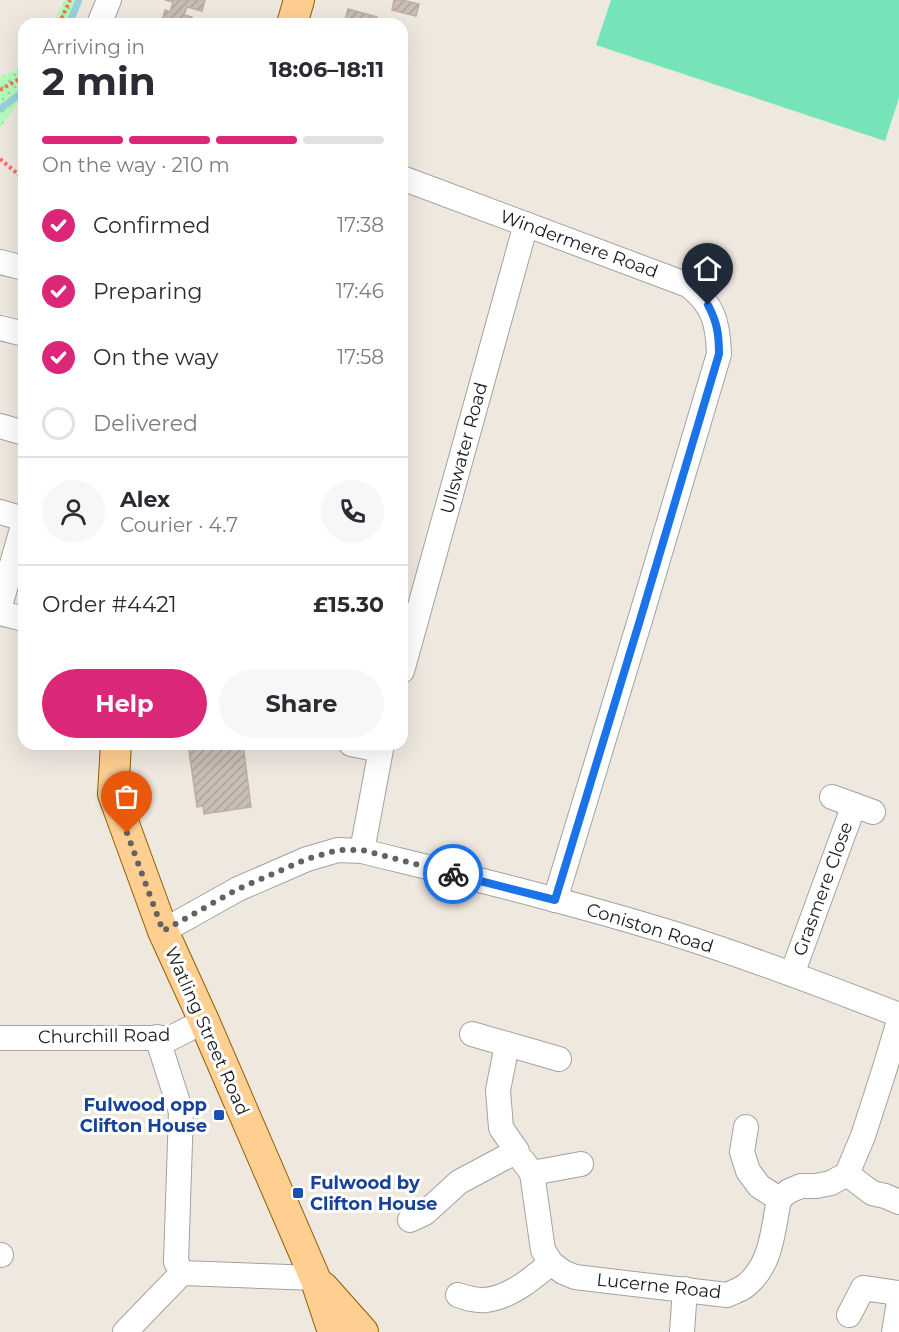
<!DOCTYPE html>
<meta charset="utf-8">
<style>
body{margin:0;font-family:Montserrat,sans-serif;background:#f7f7f7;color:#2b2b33;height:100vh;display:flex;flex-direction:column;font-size:22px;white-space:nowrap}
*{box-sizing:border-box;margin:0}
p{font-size:20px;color:#7c7c81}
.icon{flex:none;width:33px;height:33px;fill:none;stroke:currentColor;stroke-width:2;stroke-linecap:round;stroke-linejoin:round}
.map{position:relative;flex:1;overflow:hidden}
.drawer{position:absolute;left:18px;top:18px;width:390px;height:732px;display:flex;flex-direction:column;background:#fff;border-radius:18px;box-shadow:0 6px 24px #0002}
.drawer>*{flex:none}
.pin{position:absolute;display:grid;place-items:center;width:51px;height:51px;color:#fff;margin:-62px -26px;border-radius:50% 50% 50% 0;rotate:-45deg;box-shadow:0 0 6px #0007}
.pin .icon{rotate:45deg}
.courier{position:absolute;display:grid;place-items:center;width:60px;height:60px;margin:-30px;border:4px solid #1a73e8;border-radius:50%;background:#fff;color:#222;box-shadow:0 2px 8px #0007}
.summary em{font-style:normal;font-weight:700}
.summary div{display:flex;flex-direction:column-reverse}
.summary{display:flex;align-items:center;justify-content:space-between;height:102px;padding:0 24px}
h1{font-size:39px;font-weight:700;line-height:45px}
.bar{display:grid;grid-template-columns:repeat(4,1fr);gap:9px 6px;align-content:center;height:72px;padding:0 24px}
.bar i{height:8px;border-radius:4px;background:#e1e1e2}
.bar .current{background:#db2777}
.bar p{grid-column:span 4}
.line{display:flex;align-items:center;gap:15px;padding:0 24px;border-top:2px solid #e1e1e2}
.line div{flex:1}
.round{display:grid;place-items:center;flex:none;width:63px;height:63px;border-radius:32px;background:#f7f7f7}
ol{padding:0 24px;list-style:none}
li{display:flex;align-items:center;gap:18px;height:66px}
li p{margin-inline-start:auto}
li .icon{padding:6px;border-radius:50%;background:#db2777;color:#fff;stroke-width:4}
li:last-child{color:#7c7c81}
li i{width:33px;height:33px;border:3px solid #e1e1e2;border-radius:50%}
.action{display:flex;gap:12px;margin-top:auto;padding:12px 24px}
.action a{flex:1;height:69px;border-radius:36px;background:#db2777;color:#fff;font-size:24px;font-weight:700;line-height:69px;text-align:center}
.action a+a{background:#f7f7f7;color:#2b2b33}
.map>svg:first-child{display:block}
</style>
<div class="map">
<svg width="899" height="1332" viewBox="0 0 899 1332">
<defs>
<pattern id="park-dots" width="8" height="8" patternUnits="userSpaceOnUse" patternTransform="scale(1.5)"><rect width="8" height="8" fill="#b6fdbb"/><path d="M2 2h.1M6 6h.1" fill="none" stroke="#9cd8a0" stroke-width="1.8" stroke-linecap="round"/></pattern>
<pattern id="building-hatch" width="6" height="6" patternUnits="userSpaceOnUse" patternTransform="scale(1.5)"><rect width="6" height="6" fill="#c9beb5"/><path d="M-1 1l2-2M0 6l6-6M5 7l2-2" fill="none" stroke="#aca39b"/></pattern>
</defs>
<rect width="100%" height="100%" fill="#eee8df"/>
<g fill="url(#park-dots)">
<path d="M65,0H78L69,24H52Z"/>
<path d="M24,66V94L0,128V77Z"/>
</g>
<path fill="#75e4b8" d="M611,0H899V98L885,141L596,45Z"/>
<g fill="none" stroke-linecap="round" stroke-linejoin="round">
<g stroke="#9bd1df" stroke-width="7">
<path d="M69,24L79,0"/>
<path d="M0,109L24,91"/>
</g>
</g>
<g fill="url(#building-hatch)" stroke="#c0aea0" stroke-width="1.5">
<path d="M165,0H205L202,11L187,7L184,15L192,17L190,24H161L165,10L170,12L173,2Z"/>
<path d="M394,0H402L419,4L416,16L392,10Z"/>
<path d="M348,9L377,17L376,24H344Z"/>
<path d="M188,744H243L251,807L204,814L203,806L197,807Z"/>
</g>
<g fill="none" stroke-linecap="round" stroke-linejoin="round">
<g stroke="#a2a2a2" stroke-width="26">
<g id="minor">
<path d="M99,24L109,0"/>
<path d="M402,178L688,285C713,304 718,322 719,354L640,620L555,900"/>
<path d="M0,262L24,268"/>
<path d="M0,328L24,334"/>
<path d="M0,426L24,433"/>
<path d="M0,512L24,519"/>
<path d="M0,606L24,522"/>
<path d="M0,613L24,619"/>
<path d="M402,671L526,224"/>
<path d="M351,744L380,750"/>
<path d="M832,797L873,812"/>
<path d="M362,851L382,744"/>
<path d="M163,931L238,889L307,859L338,850L362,851C467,877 572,902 675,934C751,958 825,986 899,1015"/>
<path d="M792,974L854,805"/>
<path d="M472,1034L559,1059"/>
<path d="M157,1037L181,1112L176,1262L182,1273L315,1278"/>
<path d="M0,1038H171L204,1021"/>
<path d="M523,1161L532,1173L581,1164"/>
<path d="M847,1174L872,1193L885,1196L899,1202"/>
<path d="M779,1199L789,1191L801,1186H816L831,1183L847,1174L863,1136L884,1071L899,1021"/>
<path d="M410,1220L425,1213L459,1182L517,1151L501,1128L498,1090L507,1045"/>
<path d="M0,1255H1"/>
<path d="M551,1263L563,1272L575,1277L727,1295C733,1292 739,1290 744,1287C772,1266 773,1230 779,1199L759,1186L748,1171L742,1152L746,1127"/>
<path d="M458,1295C467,1298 476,1301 486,1300C511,1297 533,1278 551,1263L543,1250L532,1173"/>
<path d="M849,1315L863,1288L899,1293"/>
<path d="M125,1332L182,1273"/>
<path d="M682,1332L685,1289"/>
<path d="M894,1332L899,1302"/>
</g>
</g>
<g stroke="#915f00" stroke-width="32">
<g id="major">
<path d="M292,24L299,0"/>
<path d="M116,744L113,794L163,931L204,1021L315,1278L333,1332"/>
<path d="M323,1287L363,1332"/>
</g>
</g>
<g stroke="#ff6d5e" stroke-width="4" stroke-dasharray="3 3" stroke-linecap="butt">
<path d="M59,24L70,0"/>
<path d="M0,90L24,76"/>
<path d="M0,159L24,179"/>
</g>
<use href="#minor" stroke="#fff" stroke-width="24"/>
<use href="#major" stroke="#ffcf92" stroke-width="30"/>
</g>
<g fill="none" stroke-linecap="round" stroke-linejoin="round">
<path stroke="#656360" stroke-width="6" stroke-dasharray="0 10.8" d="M127,833L163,931L238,889L307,859L338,850H362L453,874"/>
<path stroke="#1a73e8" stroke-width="8" d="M453,874L555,900L640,620L719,354C719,334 717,322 708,305"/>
</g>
<g fill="#1a4fb4" stroke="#fff" stroke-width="2">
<rect x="213" y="1109" width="12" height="12" rx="3"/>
<rect x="292" y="1187" width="12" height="12" rx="3"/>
</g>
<g text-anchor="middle" stroke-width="6" stroke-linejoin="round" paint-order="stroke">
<g font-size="18" fill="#1b1b1b" stroke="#fff">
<text transform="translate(579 244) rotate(20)" y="6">Windermere Road</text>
<text transform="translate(464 448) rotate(-75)" y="6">Ullswater Road</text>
<text transform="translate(823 889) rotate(-70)" y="6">Grasmere Close</text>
<text transform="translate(650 928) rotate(17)" y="6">Coniston Road</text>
<text transform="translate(207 1031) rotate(66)" y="6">Watling Street Road</text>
<text transform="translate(104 1036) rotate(-1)" y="6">Churchill Road</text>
<text transform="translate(659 1286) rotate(6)" y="6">Lucerne Road</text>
</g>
<g font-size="18" font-weight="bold" fill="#164399" stroke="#fff" text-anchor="end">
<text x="207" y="1111">Fulwood opp<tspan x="207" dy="21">Clifton House</tspan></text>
<text x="310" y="1189" text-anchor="start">Fulwood by<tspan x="310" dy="21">Clifton House</tspan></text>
</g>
</g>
</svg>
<div class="pin" style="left:127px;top:833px;background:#ea580c"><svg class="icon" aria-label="bag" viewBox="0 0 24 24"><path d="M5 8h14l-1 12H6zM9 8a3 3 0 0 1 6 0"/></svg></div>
<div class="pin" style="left:708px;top:305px;background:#1f2937"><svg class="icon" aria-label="home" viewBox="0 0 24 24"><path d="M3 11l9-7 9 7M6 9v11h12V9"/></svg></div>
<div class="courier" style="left:453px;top:874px"><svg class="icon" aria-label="bike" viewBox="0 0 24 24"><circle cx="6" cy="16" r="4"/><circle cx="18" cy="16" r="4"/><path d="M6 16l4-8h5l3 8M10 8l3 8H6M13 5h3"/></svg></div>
<section class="drawer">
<div class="summary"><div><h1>2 min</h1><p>Arriving in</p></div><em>18:06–18:11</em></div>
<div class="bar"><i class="current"></i><i class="current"></i><i class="current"></i><i></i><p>On the way · 210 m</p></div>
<ol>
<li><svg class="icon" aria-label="check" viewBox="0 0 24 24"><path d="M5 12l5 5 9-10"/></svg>Confirmed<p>17:38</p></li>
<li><svg class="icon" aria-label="check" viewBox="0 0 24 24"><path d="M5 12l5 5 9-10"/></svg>Preparing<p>17:46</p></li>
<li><svg class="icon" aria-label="check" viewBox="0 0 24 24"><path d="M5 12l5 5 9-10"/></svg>On the way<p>17:58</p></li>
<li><i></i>Delivered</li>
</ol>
<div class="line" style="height:108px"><a class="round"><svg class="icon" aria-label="person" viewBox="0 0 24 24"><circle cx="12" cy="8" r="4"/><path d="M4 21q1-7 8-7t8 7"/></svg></a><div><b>Alex</b><p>Courier · 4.7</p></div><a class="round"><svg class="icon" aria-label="phone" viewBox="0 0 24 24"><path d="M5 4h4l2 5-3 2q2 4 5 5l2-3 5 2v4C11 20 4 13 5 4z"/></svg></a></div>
<div class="line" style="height:78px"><div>Order #4421</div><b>£15.30</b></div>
<div class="action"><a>Help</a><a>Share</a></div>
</section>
</div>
